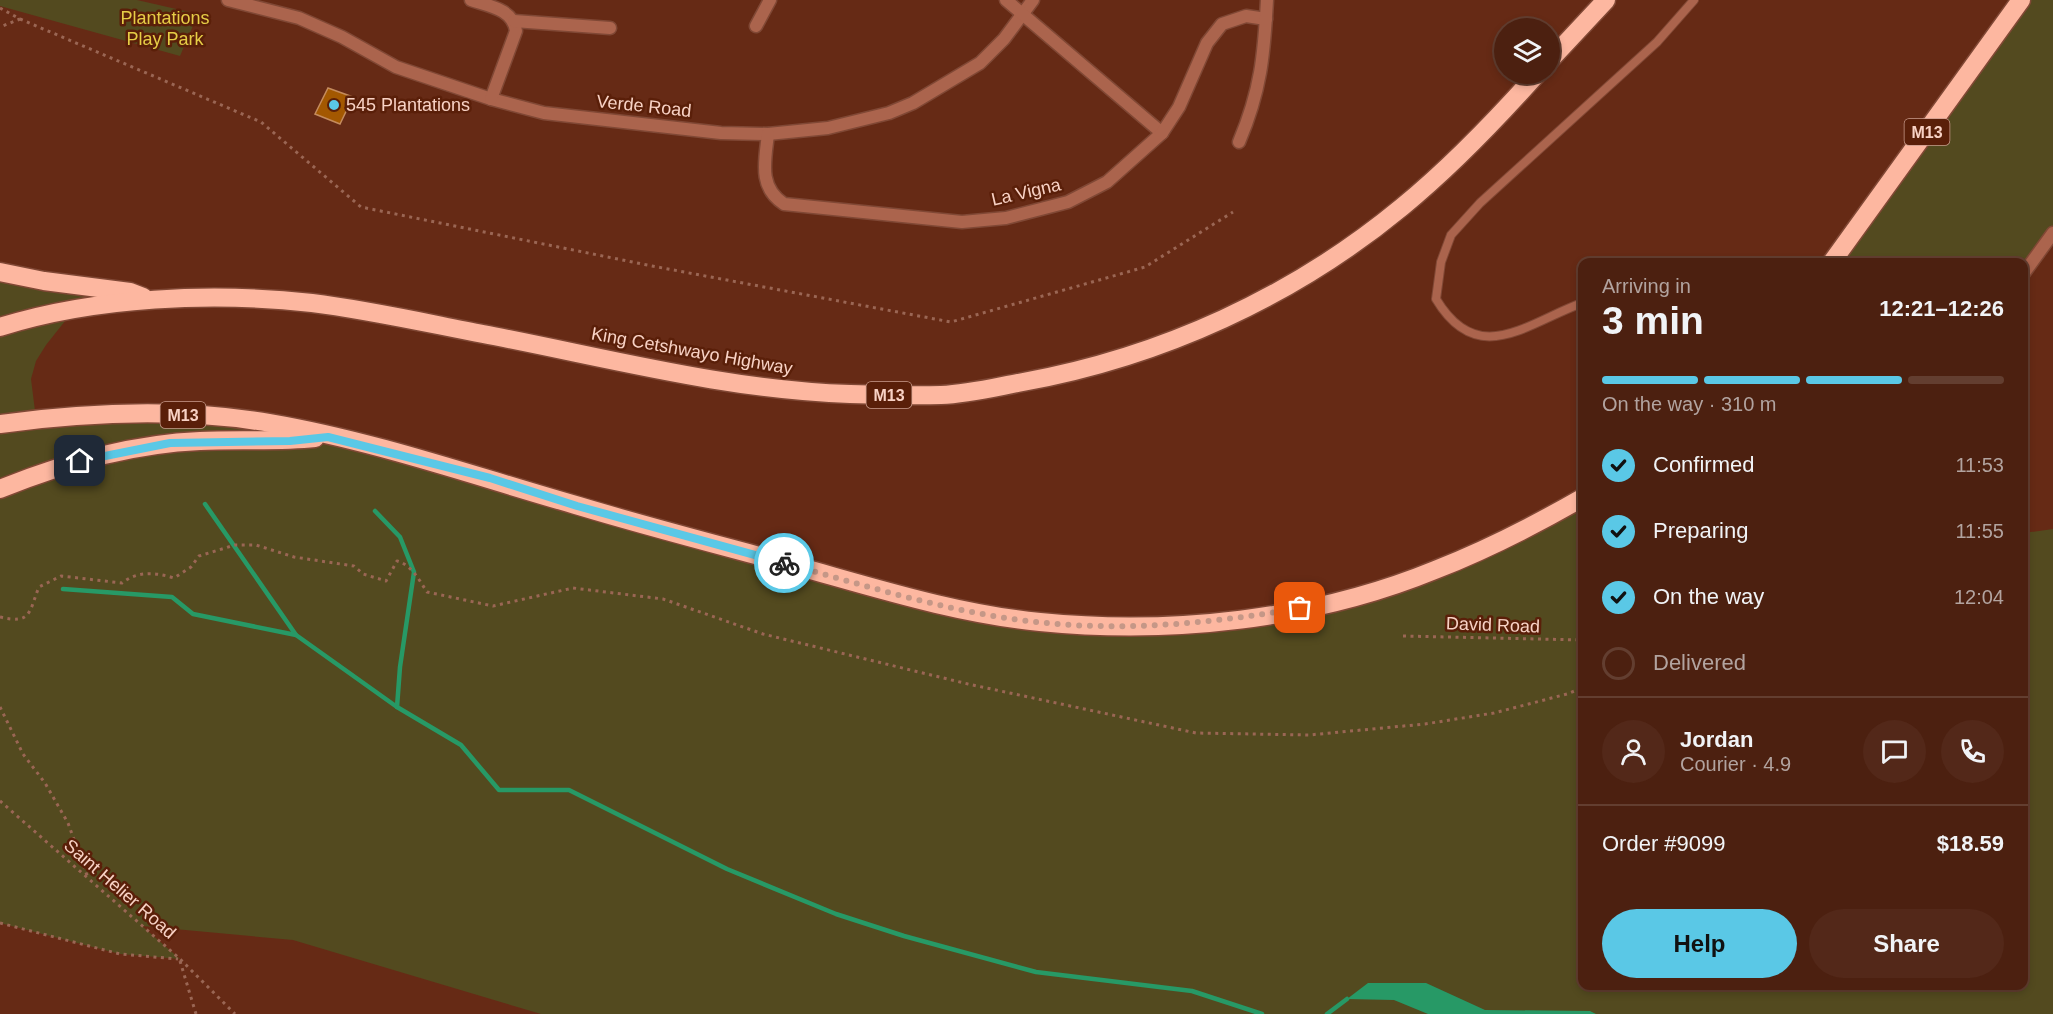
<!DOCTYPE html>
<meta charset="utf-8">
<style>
body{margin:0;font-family:Helvetica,sans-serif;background:#532819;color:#f1f3f6;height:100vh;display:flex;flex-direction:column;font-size:22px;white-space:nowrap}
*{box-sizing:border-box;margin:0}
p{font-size:20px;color:#b2a39f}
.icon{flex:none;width:33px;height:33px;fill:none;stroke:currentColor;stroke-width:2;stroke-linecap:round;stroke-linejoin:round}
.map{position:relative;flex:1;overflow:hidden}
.side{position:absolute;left:1578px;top:258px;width:450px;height:732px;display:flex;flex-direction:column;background:#4c2010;border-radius:12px;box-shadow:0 3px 9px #0003,0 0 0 2px #633e30}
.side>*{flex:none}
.controls{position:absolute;left:1494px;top:18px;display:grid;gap:12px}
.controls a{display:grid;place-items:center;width:66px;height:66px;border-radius:50%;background:#4c2010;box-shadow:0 3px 9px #0003,0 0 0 2px #633e30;font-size:30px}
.pin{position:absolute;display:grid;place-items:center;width:51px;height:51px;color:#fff;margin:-26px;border-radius:12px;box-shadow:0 3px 9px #0006}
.courier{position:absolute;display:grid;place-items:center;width:60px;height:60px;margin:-30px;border:4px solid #5ac8e6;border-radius:50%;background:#fff;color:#222;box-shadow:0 2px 8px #0007}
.head em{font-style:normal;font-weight:700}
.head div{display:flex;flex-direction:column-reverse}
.head{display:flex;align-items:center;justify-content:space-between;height:102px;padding:0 24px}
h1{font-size:39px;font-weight:700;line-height:45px}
.bar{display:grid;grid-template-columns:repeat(4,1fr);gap:9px 6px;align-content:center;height:72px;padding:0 24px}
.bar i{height:8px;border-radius:4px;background:#633e30}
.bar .selected{background:#5ac8e6}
.bar p{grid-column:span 4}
.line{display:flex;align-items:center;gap:15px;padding:0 24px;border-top:2px solid #633e30}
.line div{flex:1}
.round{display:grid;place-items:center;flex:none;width:63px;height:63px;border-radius:32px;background:#532819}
ol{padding:0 24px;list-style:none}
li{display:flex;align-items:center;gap:18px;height:66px}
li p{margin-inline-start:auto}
li .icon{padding:6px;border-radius:50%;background:#5ac8e6;color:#111;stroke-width:4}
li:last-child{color:#b2a39f}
li i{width:33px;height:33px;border:3px solid #633e30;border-radius:50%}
.action{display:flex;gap:12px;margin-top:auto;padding:12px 24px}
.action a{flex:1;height:69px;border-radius:36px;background:#5ac8e6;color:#111;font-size:24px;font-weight:700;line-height:69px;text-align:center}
.action a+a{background:#532819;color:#f1f3f6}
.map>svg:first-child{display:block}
</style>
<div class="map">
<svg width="2053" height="1014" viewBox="0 0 2053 1014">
<rect width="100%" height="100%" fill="#662a15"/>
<g fill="#534a1f">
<path d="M0,0H137L198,14L180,56L0,6Z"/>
<path d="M2021,0H2053V233L2024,273V262H1832Z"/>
<path d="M0,272L130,292L73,311L46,345L36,361L31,379L36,419L270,423L967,611L1167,625L1379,589L1582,498V986H2024V533L2053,529V1014H541L293,940L142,926L180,959L120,954L0,923Z"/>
</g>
<path fill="#279966" d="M1368,983H1426L1485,1010L1590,1011L1596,1014H1428L1394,1000L1347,999Z"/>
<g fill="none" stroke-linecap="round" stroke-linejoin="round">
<g stroke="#279966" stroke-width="4.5">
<path d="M205,504L296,635"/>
<path d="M375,511L400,537L414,572L400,667L397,707"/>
<path d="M63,589L172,597L193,614L296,635L397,707L461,745L499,790H569L727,869L836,914L904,936L1036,972L1192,991L1262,1014"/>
<path d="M1327,1014L1347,999"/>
</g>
</g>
<path fill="#a35801" stroke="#c48b5d" stroke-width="1.5" d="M328,88L353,97L340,124L315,114Z"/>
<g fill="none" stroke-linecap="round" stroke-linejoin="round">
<g stroke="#804835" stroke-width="10">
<path id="lane" d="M1582,303C1527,323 1478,369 1436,299L1441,262L1451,235L1480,203L1657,42L1694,0"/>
</g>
<g stroke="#804835" stroke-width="15">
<g id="street">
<path d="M228,0L299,18L342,37L396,67L491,99L544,113L721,133L768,134L828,128L889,113L913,103L980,63L1004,39L1033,0"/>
<path d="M471,0C489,6 513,9 516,31L491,99"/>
<path d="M1006,0L1162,133"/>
<path d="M514,21L610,28"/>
<path d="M756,26L770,0"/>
<path d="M768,134C765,161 758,187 784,204L962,222L1006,218L1068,202L1107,182L1162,133L1179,107L1207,43L1222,24L1246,16L1266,19"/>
<path d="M1239,142C1261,90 1264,55 1267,0"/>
<path d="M2024,273L2053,233"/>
</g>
</g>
<g stroke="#804835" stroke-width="21">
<g id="highway">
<path d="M1550,60L1606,0"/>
<path d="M1832,262L2021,0"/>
<path d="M0,272L44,281L130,292L143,297"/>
<path d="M0,327C95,297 213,292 312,303C369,310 426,323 483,334C604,357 726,390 850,394C880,395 911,396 941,395C969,394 996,387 1023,382C1161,357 1293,297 1402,207C1451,167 1495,121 1537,74"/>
<path d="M0,424C88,412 182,408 270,423C375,441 477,477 579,506C652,528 727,547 800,567C879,589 958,614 1040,622C1171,635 1313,620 1435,570C1486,550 1535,525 1582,498"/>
<path d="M0,489C64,463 131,444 200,441C238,439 277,442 315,438"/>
</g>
</g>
<g stroke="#9a6654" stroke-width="3" stroke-dasharray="3 4.5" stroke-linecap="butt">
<path d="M0,8L20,19L0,27"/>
<path d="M20,19L261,122L361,207L652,266L951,322L1145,267L1233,212"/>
<path d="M0,617C32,625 29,611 39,587L61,576L122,583C137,571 155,572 174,578L191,567L199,556L235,545H256L294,557L354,566L363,574L386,581L397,561C412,565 419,580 427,592L493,606L573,588L663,599L763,634L968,684L1196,733L1309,735L1425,724L1494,713L1567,694L1582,688"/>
<path d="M1403,636L1582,640"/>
<path d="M0,707L23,754L45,783L68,823L88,878"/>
<path d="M0,801L180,959L235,1014"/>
<path d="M0,923L120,954L178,959"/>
<path d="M180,961L196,1014"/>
</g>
<use href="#lane" stroke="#ab644d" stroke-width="8"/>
<use href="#street" stroke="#ab644d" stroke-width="12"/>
<use href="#highway" stroke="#fdb7a0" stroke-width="18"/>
</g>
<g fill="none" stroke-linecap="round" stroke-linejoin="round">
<path stroke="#c59787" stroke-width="6" stroke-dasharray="0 10.8" d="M784,563C867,586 951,613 1037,622C1125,632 1214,623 1300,608"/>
<path stroke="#5ac8e6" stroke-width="8" d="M80,461L170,443L290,441L328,437L490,478L577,506L784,563"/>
</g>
<circle fill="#5ac8e6" stroke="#5a1f09" stroke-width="2" cx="334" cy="105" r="6"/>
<g text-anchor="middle" stroke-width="5" stroke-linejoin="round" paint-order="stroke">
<g fill="#5a1f09" stroke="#c99c8d" stroke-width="1.5">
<rect x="1904.5" y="119" width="45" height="26" rx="4.5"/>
<rect x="866.5" y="382" width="45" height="26" rx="4.5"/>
<rect x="160.5" y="402" width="45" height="26" rx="4.5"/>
</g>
<g font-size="16" font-weight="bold" fill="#f8d2c5">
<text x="1927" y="138">M13</text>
<text x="889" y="401">M13</text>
<text x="183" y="421">M13</text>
</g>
<g font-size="18" fill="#e6cd46" stroke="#5a1f09">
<text x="165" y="24">Plantations<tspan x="165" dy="21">Play Park</tspan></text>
</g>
<g font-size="18" fill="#f8d2c5" stroke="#5a1f09" text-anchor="start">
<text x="346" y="111">545 Plantations</text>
</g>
<g font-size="18" fill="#f8d2c5" stroke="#5a1f09">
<text transform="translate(644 106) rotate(6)" y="6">Verde Road</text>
<text transform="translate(1026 192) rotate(-13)" y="6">La Vigna</text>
<text transform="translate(692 351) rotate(10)" y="6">King Cetshwayo Highway</text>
<text transform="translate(1493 625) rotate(2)" y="6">David Road</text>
<text transform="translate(120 889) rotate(41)" y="6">Saint Helier Road</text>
</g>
</g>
</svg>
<div class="controls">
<a><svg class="icon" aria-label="layers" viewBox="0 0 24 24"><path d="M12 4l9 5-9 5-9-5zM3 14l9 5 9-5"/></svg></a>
</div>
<div class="pin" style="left:1300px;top:608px;background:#ea580c"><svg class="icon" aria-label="bag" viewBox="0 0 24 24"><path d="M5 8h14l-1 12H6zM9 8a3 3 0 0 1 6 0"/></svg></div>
<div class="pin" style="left:80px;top:461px;background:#1f2937"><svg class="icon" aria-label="home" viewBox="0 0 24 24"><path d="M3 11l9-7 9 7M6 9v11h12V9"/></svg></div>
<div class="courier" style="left:784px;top:563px"><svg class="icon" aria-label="bike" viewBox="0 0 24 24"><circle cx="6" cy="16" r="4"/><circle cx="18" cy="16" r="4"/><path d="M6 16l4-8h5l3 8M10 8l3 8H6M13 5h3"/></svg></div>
<section class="side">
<div class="head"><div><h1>3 min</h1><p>Arriving in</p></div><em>12:21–12:26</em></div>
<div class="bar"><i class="selected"></i><i class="selected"></i><i class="selected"></i><i></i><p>On the way · 310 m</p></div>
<ol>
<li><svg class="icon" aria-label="check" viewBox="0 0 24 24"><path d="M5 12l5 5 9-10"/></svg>Confirmed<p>11:53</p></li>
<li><svg class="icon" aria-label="check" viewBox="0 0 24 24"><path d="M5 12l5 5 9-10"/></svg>Preparing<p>11:55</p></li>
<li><svg class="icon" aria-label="check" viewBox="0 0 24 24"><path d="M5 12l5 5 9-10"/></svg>On the way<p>12:04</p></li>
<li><i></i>Delivered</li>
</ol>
<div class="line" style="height:108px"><a class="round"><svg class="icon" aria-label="person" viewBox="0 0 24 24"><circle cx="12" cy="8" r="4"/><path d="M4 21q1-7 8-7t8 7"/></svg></a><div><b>Jordan</b><p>Courier · 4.9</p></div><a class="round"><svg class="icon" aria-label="chat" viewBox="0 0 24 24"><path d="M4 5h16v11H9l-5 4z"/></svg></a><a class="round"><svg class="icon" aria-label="phone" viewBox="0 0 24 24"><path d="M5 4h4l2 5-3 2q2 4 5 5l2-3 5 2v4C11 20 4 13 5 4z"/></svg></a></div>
<div class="line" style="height:78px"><div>Order #9099</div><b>$18.59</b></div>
<div class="action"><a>Help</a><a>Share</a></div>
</section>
</div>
